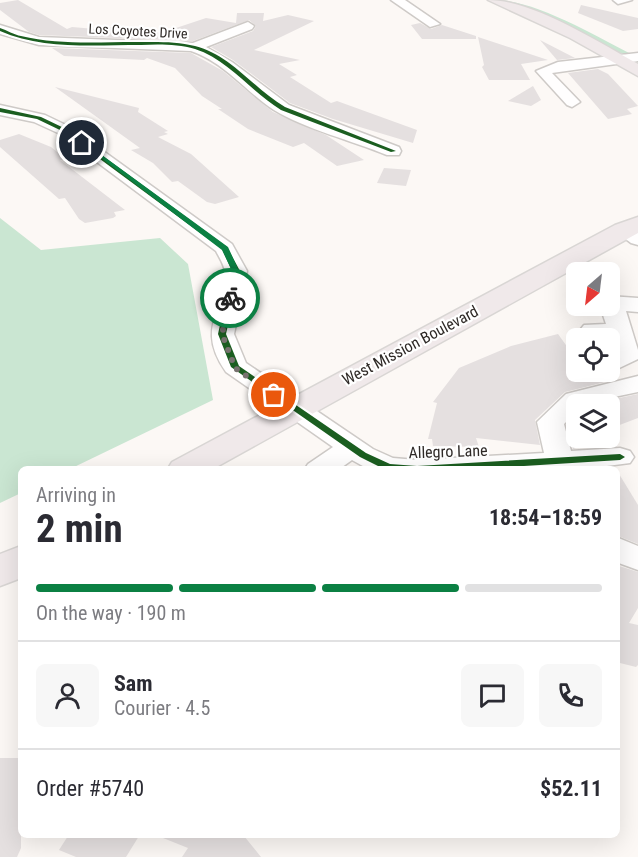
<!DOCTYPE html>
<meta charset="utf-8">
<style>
body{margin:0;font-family:"Roboto Condensed",sans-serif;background:#f7f7f7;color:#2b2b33;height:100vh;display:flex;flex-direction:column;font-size:22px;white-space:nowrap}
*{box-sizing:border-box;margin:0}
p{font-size:20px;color:#7c7c81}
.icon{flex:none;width:33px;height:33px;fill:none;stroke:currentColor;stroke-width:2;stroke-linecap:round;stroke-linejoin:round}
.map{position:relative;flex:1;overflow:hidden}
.side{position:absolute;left:18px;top:466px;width:602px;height:372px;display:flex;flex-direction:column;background:#fff;border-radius:9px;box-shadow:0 6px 24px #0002}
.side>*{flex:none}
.needle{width:39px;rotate:208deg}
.buttons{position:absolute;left:566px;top:262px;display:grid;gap:12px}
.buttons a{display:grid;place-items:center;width:54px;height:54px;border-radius:9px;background:#fff;box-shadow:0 6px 24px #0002;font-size:30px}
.pin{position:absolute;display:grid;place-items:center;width:51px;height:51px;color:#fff;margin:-26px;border:3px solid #fff;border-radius:50%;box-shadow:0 2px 6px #0007}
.courier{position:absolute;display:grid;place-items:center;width:60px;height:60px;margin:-30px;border:4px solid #0b8043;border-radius:50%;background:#fff;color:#222;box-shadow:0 2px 8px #0007}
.summary em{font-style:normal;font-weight:700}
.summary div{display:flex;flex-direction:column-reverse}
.summary{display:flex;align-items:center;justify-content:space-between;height:102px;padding:0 18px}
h1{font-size:39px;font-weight:700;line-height:45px}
.bar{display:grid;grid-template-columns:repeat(4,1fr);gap:9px 6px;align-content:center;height:72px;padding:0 18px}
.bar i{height:8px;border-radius:4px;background:#e1e1e2}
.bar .on{background:#0b8043}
.bar p{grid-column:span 4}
.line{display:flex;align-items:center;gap:15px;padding:0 18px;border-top:2px solid #e1e1e2}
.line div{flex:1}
.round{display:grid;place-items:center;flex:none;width:63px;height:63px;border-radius:9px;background:#f7f7f7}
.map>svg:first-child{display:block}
</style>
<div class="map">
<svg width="638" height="857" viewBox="0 0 638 857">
<rect width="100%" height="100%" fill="#fcf8f5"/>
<g fill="#cae6d2">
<path d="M497,0C535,0 600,38 635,56L618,57Z"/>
<path d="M0,218L41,250L160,238L188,264L213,400L70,469L21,470V493L0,503Z"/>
</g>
<g fill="#e5e0e0">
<path d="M18,0L67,29L72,27L107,30L109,27H133L161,33L206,18L236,23L237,13H264L263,21L288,15L314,21L254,50L300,60L279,64L297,75L290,77L331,103L337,101L417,130L413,143L333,119L290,103L233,60L211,47L253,31L256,26L249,20L193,41L39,35L29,32L0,10V3Z"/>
<path d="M581,5L638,18V29L623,31L578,13Z"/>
<path d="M420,23L431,29L442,25L476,36V39H422L411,25Z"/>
<path d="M478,37L548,60L521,64L530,80H489L482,67L484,65Z"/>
<path d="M540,40L575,58L557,60Z"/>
<path d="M52,48L191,53L223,71L273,112L326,135L364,160L337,166L304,143L293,147L248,129L218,109H222L202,96L175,68L147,58L144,60L64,56Z"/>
<path d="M598,69L608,74L638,106L627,109L632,114L608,119L568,73Z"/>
<path d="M533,86L541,100L531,106L508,101Z"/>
<path d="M55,87L139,108L138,112L168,131L164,132L168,134L158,137L191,154L239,197L215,204L207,202L178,181L172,182L153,163L131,150L140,148Z"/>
<path d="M19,134L51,147L66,159L60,160L125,210L114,212L116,216L113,218L85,223L79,219L65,198L59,199L0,147V140Z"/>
<path d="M384,168L411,170L406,186L377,183Z"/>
<path d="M558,334L576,359V372H585L588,376L595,374L605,382L565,392L535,420L540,445L476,438L479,447L433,446L432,439H428L437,403L433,402L459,368L511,346Z"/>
<path d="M638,394V418L609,429V405H587Z"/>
<path d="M576,415V448L573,449L567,425Z"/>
<path d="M616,469L638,505V544L616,535Z"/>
<path d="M616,565L638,572V608L629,623L638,625V665L636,667L616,662Z"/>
<path d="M0,758H21V848L17,857H0Z"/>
<path d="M68,836H139L126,857H76L59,850Z"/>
<path d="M158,836H244L261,857H182L188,848Z"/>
</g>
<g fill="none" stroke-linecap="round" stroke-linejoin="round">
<g stroke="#cecac7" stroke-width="3">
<g id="minor">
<path d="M391,0H405L440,24L430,27Z"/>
<path d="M613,0H632L618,4Z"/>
<path d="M248,22L254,26L252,29L206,47L232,62L289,105L399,147L401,151L399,155H387C353,141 305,129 274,110C245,91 224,62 191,51L39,45L0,34V25L39,37L193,43Z"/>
<path d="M638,53V61L552,73L580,102L572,107L567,105L536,71L558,62Z"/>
<path d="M0,105L45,115L70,127L232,244L247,271L234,334L246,363L373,449L393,458L417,460L544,453L537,422L566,394L638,376V392L576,405V412L564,424L571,451L620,448L630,451L634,457L630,463L576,470H370L352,460L338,470H304L308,464L333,447L226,372C196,329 223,314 225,273C225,266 219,257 216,251L58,133L34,122L0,115Z"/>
<path d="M624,224L638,230V245L631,243L614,230L617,226Z"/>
<path d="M609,296L638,298V312L626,311L638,350V359L613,371L609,370V356L615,353L610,338L583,339L580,330L584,325L606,324L600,306H609Z"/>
<path d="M616,537L638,546V570L616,562Z"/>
</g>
</g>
<g stroke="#d9d6d4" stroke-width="3">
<g id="major">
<path d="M488,0C533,0 598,42 638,64V76L570,38Z"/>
<path d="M638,217V233L211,470H167L172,462L615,225Z"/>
<path d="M21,546V578L0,586V554Z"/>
</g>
</g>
<use href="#minor" fill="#fffefe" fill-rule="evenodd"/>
<use href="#major" fill="#f0e9ea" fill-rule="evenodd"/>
<g stroke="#fff" stroke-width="4">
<g id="cycleway">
<path d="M0,28C7,30 14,35 21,36C58,45 98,42 135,42C155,42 176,41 195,46C231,55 254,89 285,107L396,151L391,152L281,110C251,92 229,60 195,49C178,44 158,44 141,45C94,45 43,50 0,31Z"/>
<path d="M0,108L41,117L66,129L227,247L240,271L226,334L239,366L366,453L390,464L417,466L620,454L625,457L620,460L459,470H386L360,457L231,367L218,334L232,271L222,249L62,131L37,119L0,112Z"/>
</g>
</g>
<use href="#cycleway" fill="#1b5e20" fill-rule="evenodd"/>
</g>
<path fill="#0b8043" d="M80,142H84L228,247L239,271L233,300L226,298L232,271L222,250Z"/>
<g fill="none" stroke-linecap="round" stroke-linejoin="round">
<path stroke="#77726f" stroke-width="6" stroke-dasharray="0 10.8" d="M230,298L222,334L235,368L274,395"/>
</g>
<g text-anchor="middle" stroke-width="4.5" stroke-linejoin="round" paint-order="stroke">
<g font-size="14" fill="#2f2a27" stroke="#fff">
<text transform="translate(138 31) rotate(3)" y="5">Los Coyotes Drive</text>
</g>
<g font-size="16" fill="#2f2a27" stroke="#fff">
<text transform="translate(410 345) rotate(-28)" y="6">West Mission Boulevard</text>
<text transform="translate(448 451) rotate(-2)" y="6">Allegro Lane</text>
</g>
</g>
</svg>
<div class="buttons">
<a><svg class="needle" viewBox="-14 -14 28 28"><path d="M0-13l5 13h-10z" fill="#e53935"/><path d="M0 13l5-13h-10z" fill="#7c7c81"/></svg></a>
<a><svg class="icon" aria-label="locate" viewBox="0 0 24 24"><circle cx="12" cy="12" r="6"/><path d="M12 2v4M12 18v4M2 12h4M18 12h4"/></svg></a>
<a><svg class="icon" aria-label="layers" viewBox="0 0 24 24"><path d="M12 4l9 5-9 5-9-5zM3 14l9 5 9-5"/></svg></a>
</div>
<div class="pin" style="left:274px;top:395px;background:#ea580c"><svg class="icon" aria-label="bag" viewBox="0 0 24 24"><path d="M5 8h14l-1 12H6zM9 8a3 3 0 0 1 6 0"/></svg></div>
<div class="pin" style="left:82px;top:143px;background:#1f2937"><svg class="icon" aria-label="home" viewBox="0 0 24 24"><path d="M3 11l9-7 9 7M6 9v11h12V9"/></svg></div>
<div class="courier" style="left:230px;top:298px"><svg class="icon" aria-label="bike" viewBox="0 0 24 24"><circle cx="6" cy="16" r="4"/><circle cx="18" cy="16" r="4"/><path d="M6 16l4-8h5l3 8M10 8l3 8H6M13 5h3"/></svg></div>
<section class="side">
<div class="summary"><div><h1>2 min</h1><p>Arriving in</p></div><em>18:54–18:59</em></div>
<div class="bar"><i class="on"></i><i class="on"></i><i class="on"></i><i></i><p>On the way · 190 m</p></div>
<div class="line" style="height:108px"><a class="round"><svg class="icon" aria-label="person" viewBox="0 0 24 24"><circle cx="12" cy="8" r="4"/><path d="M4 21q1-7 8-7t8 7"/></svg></a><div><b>Sam</b><p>Courier · 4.5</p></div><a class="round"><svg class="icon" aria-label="chat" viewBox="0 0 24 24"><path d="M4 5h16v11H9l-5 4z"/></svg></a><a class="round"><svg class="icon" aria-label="phone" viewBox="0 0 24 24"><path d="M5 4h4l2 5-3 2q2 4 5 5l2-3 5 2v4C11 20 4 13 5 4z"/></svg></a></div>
<div class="line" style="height:78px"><div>Order #5740</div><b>$52.11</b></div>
</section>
</div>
